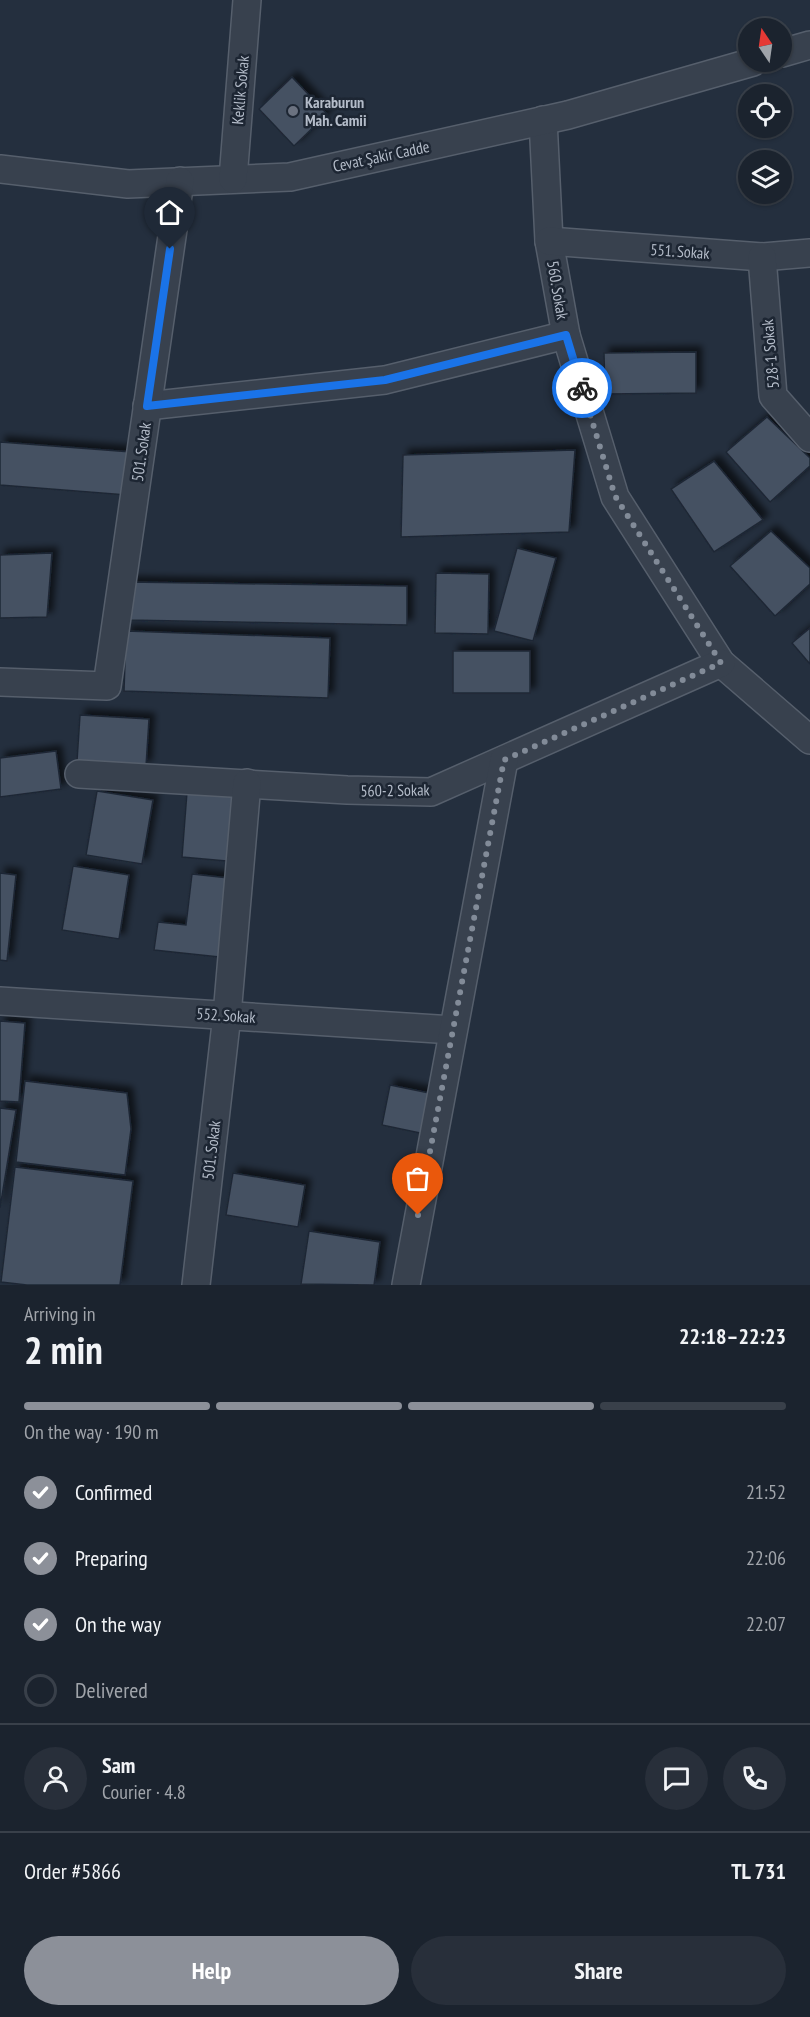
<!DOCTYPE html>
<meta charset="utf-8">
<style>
body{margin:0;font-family:"PT Sans Narrow",sans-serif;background:#282f3a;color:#f1f3f6;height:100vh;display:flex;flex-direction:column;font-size:22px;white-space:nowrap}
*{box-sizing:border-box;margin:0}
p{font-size:20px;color:#a0a4aa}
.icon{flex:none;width:33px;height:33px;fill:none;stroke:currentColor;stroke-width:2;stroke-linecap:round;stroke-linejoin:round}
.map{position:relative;height:1285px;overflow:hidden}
.details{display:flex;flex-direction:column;background:#1b232e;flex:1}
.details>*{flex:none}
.needle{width:39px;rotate:347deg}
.buttons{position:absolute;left:738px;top:18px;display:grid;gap:12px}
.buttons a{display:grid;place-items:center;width:54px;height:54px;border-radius:50%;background:#1b232e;box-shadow:0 2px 4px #0004,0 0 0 2px #39404a;font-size:30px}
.pin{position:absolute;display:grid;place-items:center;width:51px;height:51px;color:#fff;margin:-62px -26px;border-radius:50% 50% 50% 0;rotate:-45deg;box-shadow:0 0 6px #0007}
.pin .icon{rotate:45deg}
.courier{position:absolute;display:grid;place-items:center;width:60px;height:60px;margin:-30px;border:4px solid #1a73e8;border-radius:50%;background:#fff;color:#222;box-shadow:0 2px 8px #0007}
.overview em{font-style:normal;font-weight:800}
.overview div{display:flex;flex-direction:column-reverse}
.overview{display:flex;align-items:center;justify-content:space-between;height:102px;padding:0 24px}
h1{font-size:39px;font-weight:800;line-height:45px}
.bar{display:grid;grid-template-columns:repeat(4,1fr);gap:9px 6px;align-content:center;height:72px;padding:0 24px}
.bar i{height:8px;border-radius:4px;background:#39404a}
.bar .active{background:#8c9099}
.bar p{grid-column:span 4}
.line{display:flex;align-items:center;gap:15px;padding:0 24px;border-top:2px solid #39404a}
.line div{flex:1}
.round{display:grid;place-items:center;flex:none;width:63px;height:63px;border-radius:32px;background:#282f3a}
ol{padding:0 24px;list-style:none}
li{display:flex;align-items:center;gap:18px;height:66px}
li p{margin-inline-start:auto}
li .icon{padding:6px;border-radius:50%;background:#8c9099;color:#fff;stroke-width:4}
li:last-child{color:#a0a4aa}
li i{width:33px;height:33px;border:3px solid #39404a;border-radius:50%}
.cta{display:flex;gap:12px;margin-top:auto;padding:12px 24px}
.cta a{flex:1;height:69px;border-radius:36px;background:#8c9099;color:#fff;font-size:24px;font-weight:800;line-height:69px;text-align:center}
.cta a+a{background:#282f3a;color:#f1f3f6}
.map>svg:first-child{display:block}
</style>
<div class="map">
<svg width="810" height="1285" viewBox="0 0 810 1285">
<defs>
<filter id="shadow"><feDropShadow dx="5.5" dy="-5.5" stdDeviation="3" flood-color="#0009"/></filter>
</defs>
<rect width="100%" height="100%" fill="#242f3e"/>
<g fill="#455162" stroke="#1f2835" stroke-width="1.5" filter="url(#shadow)">
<path d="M292,77L327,114L294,146L259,109Z"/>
<path d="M696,352V393L605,394L604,353Z"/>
<path d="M767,417L810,458V466L770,502L726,452Z"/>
<path d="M0,442L131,452L127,495L0,485Z"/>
<path d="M575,450L569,532L401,537L403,455Z"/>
<path d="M714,461L763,520L714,552L671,489Z"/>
<path d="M771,531L810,568V584L775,616L730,566Z"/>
<path d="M517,548L556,558L533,641L494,631Z"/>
<path d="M52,553L47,617L0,618V555Z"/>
<path d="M436,573L489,574L488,634L435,633Z"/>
<path d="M128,582L407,586V625L127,620Z"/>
<path d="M810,628V664L792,643Z"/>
<path d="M126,631L330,638L328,698L124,691Z"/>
<rect x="453" y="651" width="77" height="42"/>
<path d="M80,715L149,719L146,766L77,761Z"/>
<path d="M56,751L61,789L0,797V758Z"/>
<path d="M97,791L153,800L142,864L86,855Z"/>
<path d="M187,792L244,797L238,862L182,857Z"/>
<path d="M73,866L129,875L119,939L62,930Z"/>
<path d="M0,873L16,875L7,961L0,960Z"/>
<path d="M192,874L238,879L229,958L154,950L158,922L186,925Z"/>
<path d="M0,1021L25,1023L19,1102L0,1101Z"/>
<path d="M25,1081L127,1093L131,1129L125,1175L16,1162Z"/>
<path d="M390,1085L434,1094L425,1134L382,1125Z"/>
<path d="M0,1108L16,1110L0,1208Z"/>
<path d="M15,1167L133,1181L120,1285H27L1,1282Z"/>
<path d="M233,1173L305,1185L298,1227L226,1215Z"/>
<path d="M309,1231L380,1242L374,1285L301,1284Z"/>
</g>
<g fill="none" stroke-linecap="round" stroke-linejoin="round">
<g stroke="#565f6c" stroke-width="30">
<g id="minor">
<path d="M782,53L810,45"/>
<path d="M543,120L549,241L566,335L615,497L721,663L810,740"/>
<path d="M0,169L128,184L290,177L568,115L753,62"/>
<path d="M233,179L247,0"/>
<path d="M549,241L762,257L810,253"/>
<path d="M762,257L773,396L810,438"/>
<path d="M147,406L385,380L566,335"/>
<path d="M0,682L107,686L180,181"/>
<path d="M79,774L347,790L431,792L721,663"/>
<path d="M0,1001L453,1030"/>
<path d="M196,1285L227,1015L247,783"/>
<path d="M406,1285L504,760"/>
</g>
</g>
<use href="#minor" stroke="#38414e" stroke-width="27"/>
</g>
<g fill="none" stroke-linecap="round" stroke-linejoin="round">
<path stroke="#828b98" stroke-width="6" stroke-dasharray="0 10.8" d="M418,1215L504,760L721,663L615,496L582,388"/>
<path stroke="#1a73e8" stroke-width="8" d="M170,249L147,406L385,380L566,335L582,388"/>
</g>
<circle fill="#6b7280" stroke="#1d2633" stroke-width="2" cx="293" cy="111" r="6"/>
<g text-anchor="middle" stroke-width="5" stroke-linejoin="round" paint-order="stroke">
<g font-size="16" fill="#b4bcc9" stroke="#1d2633">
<text transform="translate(240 90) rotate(-85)" y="6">Keklik Sokak</text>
<text transform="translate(381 156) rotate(-12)" y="6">Cevat Şakir Cadde</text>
<text transform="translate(680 251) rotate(4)" y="6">551. Sokak</text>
<text transform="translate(558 290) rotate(80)" y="6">560. Sokak</text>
<text transform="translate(770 354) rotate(-95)" y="6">528-1 Sokak</text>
<text transform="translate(141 452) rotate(-82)" y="6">501. Sokak</text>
<text transform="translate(395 790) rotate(-1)" y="6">560-2 Sokak</text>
<text transform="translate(226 1015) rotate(4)" y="6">552. Sokak</text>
<text transform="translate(211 1150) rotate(-83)" y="6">501. Sokak</text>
</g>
<g font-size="16" font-weight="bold" fill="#b4bcc9" stroke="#1d2633" text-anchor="start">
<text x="305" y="108">Karaburun<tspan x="305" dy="18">Mah. Camii</tspan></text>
</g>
</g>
</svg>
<div class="buttons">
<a><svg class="needle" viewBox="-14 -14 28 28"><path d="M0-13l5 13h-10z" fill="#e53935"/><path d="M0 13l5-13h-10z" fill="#a0a4aa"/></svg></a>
<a><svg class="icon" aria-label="locate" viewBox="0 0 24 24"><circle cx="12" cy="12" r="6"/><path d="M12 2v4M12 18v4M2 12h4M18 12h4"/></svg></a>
<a><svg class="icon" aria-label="layers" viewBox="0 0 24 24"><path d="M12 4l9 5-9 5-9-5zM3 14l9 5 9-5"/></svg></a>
</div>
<div class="pin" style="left:418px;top:1215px;background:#ea580c"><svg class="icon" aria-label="bag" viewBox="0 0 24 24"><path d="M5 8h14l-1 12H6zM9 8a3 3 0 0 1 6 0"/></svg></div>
<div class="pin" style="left:170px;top:249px;background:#1f2937"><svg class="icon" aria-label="home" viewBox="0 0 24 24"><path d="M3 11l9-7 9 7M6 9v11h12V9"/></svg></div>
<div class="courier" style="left:582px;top:388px"><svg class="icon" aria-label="bike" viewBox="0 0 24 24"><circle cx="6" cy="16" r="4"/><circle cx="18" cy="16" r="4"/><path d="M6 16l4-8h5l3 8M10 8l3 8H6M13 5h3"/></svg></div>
</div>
<section class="details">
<div class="overview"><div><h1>2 min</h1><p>Arriving in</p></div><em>22:18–22:23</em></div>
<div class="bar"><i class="active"></i><i class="active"></i><i class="active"></i><i></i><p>On the way · 190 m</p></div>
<ol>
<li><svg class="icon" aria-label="check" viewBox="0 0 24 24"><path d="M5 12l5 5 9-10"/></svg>Confirmed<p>21:52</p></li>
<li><svg class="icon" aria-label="check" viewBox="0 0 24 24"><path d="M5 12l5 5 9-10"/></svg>Preparing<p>22:06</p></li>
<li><svg class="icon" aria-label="check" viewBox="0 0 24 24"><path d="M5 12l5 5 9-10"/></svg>On the way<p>22:07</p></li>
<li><i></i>Delivered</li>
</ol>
<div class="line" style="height:108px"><a class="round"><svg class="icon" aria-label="person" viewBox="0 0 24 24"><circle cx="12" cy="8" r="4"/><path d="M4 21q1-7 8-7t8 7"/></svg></a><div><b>Sam</b><p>Courier · 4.8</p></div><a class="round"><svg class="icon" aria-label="chat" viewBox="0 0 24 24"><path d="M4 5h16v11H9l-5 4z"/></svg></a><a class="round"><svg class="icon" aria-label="phone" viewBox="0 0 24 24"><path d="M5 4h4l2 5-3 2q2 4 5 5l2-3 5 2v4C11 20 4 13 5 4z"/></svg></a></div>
<div class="line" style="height:78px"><div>Order #5866</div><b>TL 731</b></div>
<div class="cta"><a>Help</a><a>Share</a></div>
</section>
